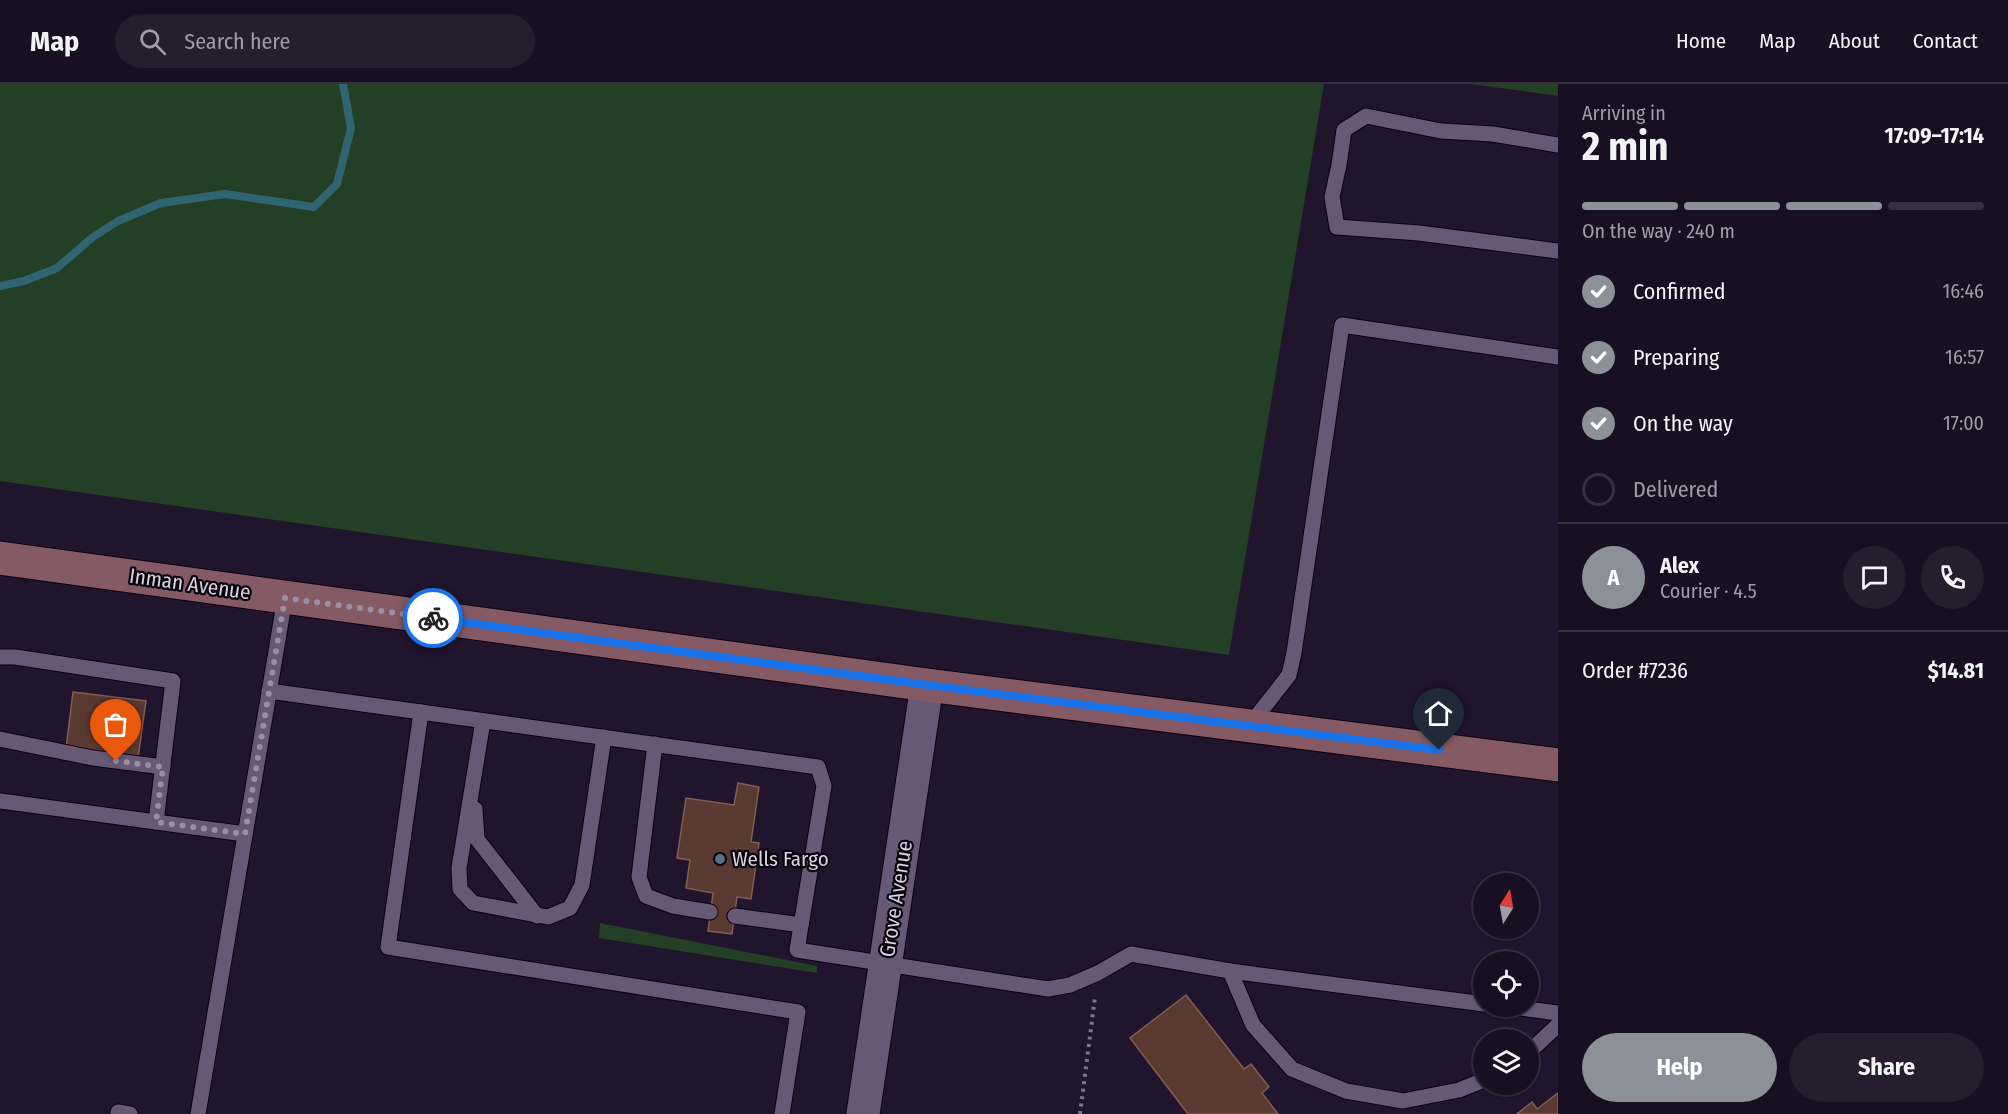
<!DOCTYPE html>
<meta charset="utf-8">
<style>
body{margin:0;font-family:"Fira Sans Condensed",sans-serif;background:#261d2f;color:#f1f3f6;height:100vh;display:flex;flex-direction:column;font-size:22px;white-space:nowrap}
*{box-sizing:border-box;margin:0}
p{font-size:20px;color:#9f9ca5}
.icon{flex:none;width:33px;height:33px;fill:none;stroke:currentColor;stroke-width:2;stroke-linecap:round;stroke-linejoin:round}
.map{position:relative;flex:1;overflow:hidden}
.panel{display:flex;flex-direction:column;background:#190f22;width:450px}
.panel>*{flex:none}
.needle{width:39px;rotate:11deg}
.buttons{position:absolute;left:1473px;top:789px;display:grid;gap:12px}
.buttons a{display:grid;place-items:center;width:66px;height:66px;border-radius:50%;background:#190f22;box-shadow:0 2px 4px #0004,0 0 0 2px #372f40;font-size:30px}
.pin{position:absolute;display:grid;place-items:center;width:51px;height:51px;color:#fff;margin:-62px -26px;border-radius:50% 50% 50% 0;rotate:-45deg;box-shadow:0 0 6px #0007}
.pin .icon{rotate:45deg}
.courier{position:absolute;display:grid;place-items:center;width:60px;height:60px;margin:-30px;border:4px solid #1a73e8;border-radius:50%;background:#fff;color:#222;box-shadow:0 2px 8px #0007}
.headline em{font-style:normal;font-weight:700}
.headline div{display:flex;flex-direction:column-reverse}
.headline{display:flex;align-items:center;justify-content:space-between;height:102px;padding:0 24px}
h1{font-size:39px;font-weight:700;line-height:45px}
.bar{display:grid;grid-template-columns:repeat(4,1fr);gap:9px 6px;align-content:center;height:72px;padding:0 24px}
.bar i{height:8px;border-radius:4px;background:#372f40}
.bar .on{background:#8c9099}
.bar p{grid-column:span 4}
.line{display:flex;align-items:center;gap:15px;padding:0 24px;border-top:2px solid #372f40}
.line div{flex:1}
.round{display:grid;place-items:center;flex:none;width:63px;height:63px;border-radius:32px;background:#261d2f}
ol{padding:0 24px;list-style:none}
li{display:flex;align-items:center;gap:18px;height:66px}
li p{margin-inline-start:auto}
li .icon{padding:6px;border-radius:50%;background:#8c9099;color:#fff;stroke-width:4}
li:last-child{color:#9f9ca5}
li i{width:33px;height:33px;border:3px solid #372f40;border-radius:50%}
.primary-button{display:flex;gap:12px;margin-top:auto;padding:12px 24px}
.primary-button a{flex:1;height:69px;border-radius:36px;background:#8c9099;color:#fff;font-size:24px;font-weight:700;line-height:69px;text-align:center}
.primary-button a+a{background:#261d2f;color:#f1f3f6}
header{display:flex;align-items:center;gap:36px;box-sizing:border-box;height:84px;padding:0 30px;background:#190f22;border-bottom:2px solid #372f40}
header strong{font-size:28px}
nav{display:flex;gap:33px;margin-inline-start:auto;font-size:21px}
.search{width:420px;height:54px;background:#261d2f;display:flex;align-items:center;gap:15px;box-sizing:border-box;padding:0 21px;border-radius:33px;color:#9f9ca5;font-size:22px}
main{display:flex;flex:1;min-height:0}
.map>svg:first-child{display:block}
</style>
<header>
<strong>Map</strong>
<div class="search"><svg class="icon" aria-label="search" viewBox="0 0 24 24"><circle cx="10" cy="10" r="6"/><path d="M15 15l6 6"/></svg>Search here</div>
<nav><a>Home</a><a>Map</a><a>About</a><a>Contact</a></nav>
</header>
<main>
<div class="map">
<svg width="1558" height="1030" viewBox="0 0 1558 1030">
<rect width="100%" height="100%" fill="#21142d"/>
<g fill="#233f26">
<path d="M0,0H1324L1229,571L0,397Z"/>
<path d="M1471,0H1558V12Z"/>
<path d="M600,839L817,882V889L599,854Z"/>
</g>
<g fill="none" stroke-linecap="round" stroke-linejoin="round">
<path stroke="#2f6471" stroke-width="8" d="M0,202L24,197L57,184L93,153L118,137L161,119L225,110L314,123L337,100L351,44L343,0"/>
</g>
<g fill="#5a3931" stroke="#825e55" stroke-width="1.5">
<path d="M73,608L146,617L138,674L66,664Z"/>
<path d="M738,699L759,703L751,758L759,759L751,815L737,813L732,850L708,847L713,809L686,804L690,776L677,774L686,714L734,721Z"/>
<path d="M1186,911L1244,985L1251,980L1269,1003L1262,1009L1278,1030H1188L1130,954Z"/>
<path d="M1558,1009V1030H1517L1532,1018L1537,1025Z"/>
</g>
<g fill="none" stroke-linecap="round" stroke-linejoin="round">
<g stroke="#0b0215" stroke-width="17">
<g id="service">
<path d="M1558,61L1493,50L1441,47L1366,32L1344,46L1339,81L1332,113L1337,143L1419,149L1558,167"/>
<path d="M0,573H15L173,597L156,738"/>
<path d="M269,607L818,683L824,702L797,866L1048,905L1070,901L1098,889L1131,870L1230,887L1484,920"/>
<path d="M421,628L388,863L798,928L782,1030"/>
<path d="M483,637L459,784L460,805L473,819L548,833L570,824L582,801L604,653"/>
<path d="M1249,642L1289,591L1294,569L1342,241L1558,273"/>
<path d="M0,655L93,674L163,683"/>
<path d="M655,660L639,793L646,812L673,822L710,828"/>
<path d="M0,717L245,750"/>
<path d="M475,725L477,755L537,832"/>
<path d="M735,832L801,841"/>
<path d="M1230,887L1253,941L1292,985L1346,1007L1403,1017L1459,1006L1484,996"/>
<path d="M1505,922L1558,929"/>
<path d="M1528,969L1558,941"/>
<path d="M118,1030V1028L130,1030"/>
<path d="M198,1030L285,514"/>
</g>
</g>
<g stroke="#0b0215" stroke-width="35">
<path id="tertiary" d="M863,1030L927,601"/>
</g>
<g stroke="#0b0215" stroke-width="35">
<path id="secondary" d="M0,474L927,601L1558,681"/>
</g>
<path stroke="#7f7489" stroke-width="4" stroke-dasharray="3 4.5" stroke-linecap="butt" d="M1080,1030L1095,913"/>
<use href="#service" stroke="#675976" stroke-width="15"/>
<use href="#tertiary" stroke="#675976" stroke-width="33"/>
<use href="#secondary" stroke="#865a65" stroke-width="33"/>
</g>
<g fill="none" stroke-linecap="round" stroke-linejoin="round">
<path stroke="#998fa3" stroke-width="6" stroke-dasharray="0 10.8" d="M116,677L163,683L156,738L245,750L285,514L433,534"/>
<path stroke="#1a73e8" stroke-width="8" d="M433,534L927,601L1439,666"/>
</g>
<circle fill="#5c6f8a" stroke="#08040d" stroke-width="2" cx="720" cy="775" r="6"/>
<g text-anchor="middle" stroke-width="4.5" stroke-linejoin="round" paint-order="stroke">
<g font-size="21" fill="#dad1e2" stroke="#08040d">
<text transform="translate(190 500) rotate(8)" y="7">Inman Avenue</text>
<text transform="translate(896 815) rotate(-81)" y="7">Grove Avenue</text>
</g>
<g font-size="21" fill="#dad1e2" stroke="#08040d" text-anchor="start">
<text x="732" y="782">Wells Fargo</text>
</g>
</g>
</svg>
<div class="buttons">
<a><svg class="needle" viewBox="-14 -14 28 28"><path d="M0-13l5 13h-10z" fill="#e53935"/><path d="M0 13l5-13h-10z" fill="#9f9ca5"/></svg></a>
<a><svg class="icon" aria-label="locate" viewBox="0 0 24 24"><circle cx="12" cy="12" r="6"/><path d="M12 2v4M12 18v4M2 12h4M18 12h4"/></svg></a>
<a><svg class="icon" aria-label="layers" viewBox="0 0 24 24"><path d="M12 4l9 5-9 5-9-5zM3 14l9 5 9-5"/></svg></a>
</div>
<div class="pin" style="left:116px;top:677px;background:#ea580c"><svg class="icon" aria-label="bag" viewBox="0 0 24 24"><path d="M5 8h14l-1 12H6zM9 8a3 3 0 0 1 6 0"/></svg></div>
<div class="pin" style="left:1439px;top:666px;background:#1f2937"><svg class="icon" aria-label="home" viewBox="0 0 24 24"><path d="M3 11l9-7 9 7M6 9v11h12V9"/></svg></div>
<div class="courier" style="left:433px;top:534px"><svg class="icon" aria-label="bike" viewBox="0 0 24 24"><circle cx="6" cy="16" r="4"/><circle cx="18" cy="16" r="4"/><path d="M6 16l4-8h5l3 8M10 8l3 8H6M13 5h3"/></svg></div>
</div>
<section class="panel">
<div class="headline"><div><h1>2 min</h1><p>Arriving in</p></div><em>17:09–17:14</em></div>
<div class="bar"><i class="on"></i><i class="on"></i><i class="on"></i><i></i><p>On the way · 240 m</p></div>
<ol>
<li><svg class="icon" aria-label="check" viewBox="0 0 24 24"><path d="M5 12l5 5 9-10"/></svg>Confirmed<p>16:46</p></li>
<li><svg class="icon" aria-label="check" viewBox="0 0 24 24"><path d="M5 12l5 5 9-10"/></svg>Preparing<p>16:57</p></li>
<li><svg class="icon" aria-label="check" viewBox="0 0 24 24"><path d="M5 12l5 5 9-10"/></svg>On the way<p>17:00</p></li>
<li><i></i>Delivered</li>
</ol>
<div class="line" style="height:108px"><b class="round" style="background:#8c9099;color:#fff">A</b><div><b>Alex</b><p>Courier · 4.5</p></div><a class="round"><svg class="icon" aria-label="chat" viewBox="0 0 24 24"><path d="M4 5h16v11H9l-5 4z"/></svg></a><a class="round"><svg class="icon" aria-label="phone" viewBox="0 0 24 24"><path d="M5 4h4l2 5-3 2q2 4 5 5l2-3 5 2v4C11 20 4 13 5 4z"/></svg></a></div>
<div class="line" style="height:78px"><div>Order #7236</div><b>$14.81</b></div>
<div class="primary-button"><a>Help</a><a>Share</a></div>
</section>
</main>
